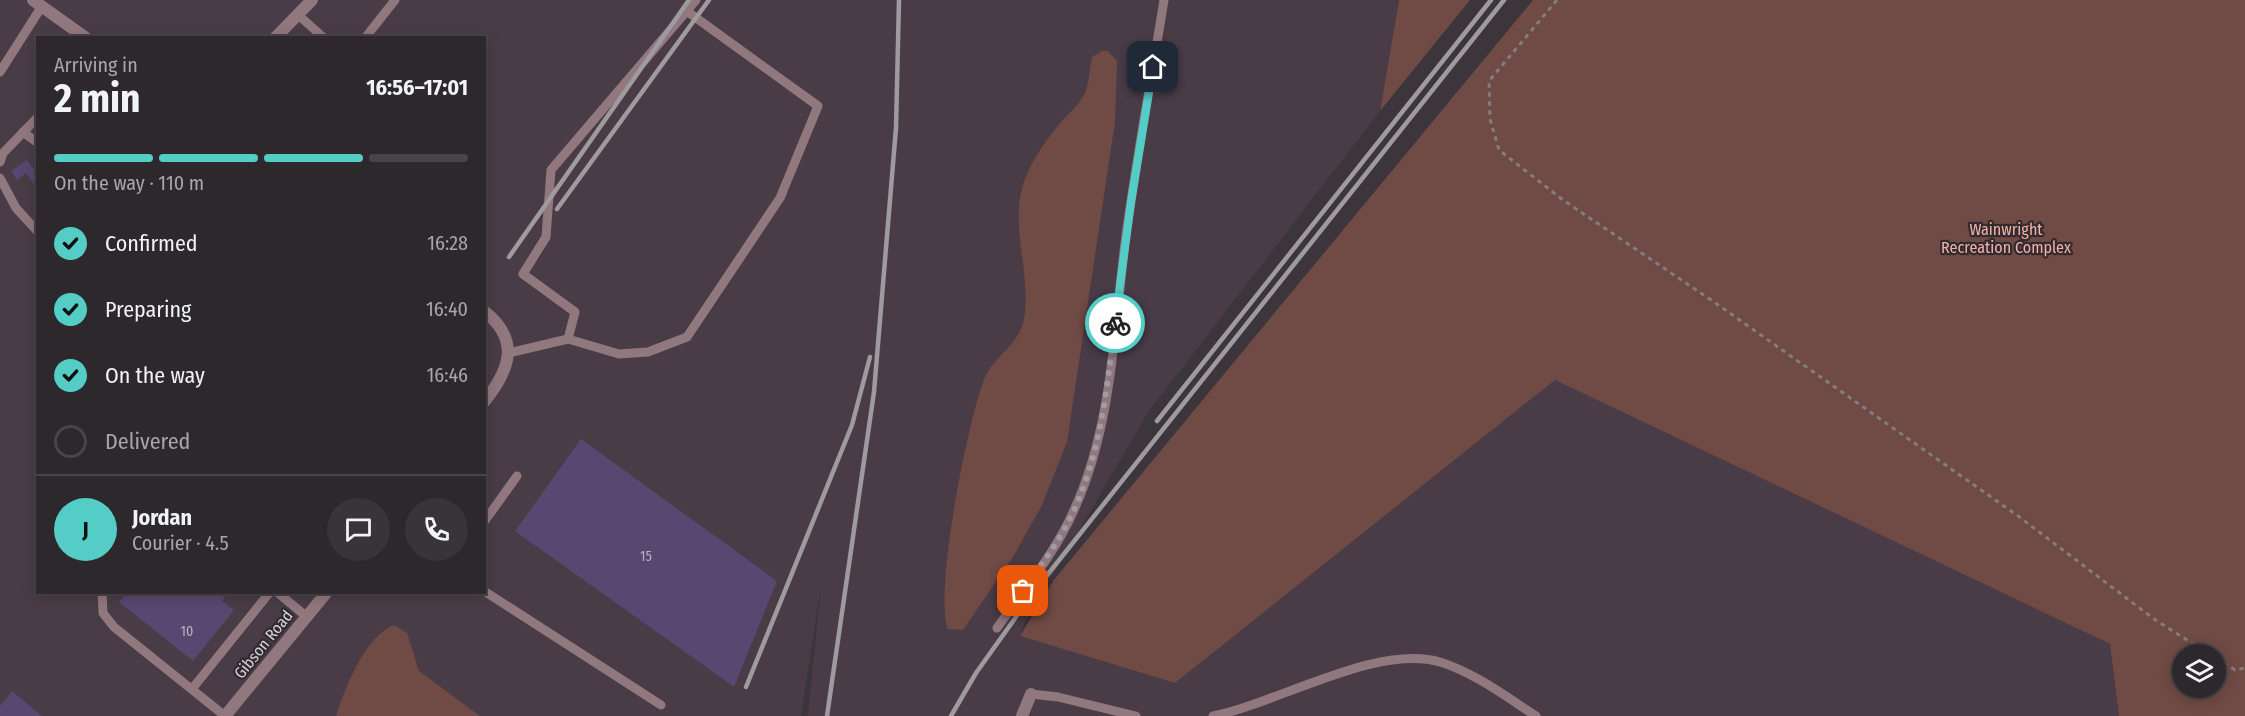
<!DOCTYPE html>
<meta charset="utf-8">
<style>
body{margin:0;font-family:"Fira Sans Condensed",sans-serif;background:#393438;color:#f1f3f6;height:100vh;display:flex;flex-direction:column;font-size:22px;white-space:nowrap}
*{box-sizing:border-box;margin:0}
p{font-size:20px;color:#a7a6a9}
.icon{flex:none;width:33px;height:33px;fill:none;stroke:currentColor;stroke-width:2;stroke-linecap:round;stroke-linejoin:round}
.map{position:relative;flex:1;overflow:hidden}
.panel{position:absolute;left:36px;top:36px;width:450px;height:558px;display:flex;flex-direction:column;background:#2d282c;border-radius:0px;box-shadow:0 3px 15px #0003,0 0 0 2px #484448}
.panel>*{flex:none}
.tools{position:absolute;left:2172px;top:644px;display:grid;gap:12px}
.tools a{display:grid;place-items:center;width:54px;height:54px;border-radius:50%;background:#2d282c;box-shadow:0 3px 15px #0003,0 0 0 2px #484448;font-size:30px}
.pin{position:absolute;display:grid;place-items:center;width:51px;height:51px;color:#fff;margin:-26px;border-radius:12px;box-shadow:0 3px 9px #0006}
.courier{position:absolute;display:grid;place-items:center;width:60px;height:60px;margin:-30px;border:4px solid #54cdc7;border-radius:50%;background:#fff;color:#222;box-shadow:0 2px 8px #0007}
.summary em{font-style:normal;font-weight:700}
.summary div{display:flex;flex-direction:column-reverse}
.summary{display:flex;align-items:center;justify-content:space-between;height:102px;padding:0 18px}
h1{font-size:39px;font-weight:700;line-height:45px}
.bar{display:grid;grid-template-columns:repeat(4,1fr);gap:9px 6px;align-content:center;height:72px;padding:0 18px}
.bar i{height:8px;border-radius:4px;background:#484448}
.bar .active{background:#54cdc7}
.bar p{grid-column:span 4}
.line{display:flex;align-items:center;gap:15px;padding:0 18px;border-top:2px solid #484448}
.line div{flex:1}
.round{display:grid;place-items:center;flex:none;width:63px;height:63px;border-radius:32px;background:#393438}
ol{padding:0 18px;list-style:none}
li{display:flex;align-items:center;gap:18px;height:66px}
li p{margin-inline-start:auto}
li .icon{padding:6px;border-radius:50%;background:#54cdc7;color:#111;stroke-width:4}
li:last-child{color:#a7a6a9}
li i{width:33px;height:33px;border:3px solid #484448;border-radius:50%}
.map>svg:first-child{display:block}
</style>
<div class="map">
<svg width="2245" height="716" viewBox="0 0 2245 716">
<rect width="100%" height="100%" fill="#3c353b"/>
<path fill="#493c47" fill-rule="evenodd" d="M0,0H1399L1380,111L1149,411L1024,624L1020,636L1175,683L1555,380L2110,644L2119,716H808L821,585L801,716H0ZM38,38H484V592H38Z"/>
<g fill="#704a44" fill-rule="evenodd">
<path d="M1399,0H1470L1380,111Z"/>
<path d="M1533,0H2245V716H2119L2110,644L1555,380L1175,683L1020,636L1053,581ZM2182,654H2216V687H2182Z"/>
<path d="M1102,51H1108L1117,61L1115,122L1067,442L1042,505L1014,555L963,630L948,629C933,595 969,412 986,375C996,355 1019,345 1024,319C1032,274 1008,224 1025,179C1031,163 1045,141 1056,128C1065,116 1078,107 1085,93C1089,83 1090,68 1092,57Z"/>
<path d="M394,625L407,633L419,671L480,716H336C345,688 365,636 394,625Z"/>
</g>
<g fill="#594771">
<path d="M27,160L38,175L36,187L26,173L17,180L11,171Z"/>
<path d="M581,439L777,581L734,687L515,531Z"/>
<path d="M127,592H229L222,601L234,610L193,661L119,602Z"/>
<path d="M12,691L42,716H0V706Z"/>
</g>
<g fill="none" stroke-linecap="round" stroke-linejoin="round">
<g stroke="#837d82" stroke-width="3" stroke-dasharray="4.5 4.5" stroke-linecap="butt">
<path d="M1557,0L1489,81L1490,119L1499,150L1563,200L1714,302L2018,516L2154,619L2209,654"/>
<path d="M2216,658L2235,670L2245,668"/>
</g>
<g stroke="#91787e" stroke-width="9">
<path d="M297,14L324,38"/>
<path d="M365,38L395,0"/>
<path d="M0,72L42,6"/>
<path d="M23,132L38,143"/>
<path d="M0,162L3,153L38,117"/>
<path d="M0,178L16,208L38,232"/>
<path d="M568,339L575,312L523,274L546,237L551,170L696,0"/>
<path d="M508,353L568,339L619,354L648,352L687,337L780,198L818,106L688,12"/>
<path d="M484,522L517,476"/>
<path d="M484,591L661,705"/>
<path d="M102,592L103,613L114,627L225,716"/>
<path d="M277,592L307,617"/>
<path d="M997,628C1024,590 1056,552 1074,510C1112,427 1114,332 1125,243C1136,161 1151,81 1164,0"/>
<path d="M192,689L270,592"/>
<path d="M1031,694L1058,697L1136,716"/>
<path d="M1213,716C1276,704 1377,643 1440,662C1475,673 1505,696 1536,716"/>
</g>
<g stroke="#91787e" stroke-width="12">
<path d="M33,0L86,38"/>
<path d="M275,38L312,0"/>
<path d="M484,311C521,340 510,370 484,402"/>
<path d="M225,716L327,592"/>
<path d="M1022,716L1031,694"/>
</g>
<g stroke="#9f9a9e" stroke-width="4.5">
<path d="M557,209L709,0"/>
<path d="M509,257L689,0"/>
<path d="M1157,421L1491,0"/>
<path d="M746,687L852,425L870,357"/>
<path d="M827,716L874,392L896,128L899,0"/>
<path d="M951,716L976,673L1033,593L1504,0"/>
</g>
</g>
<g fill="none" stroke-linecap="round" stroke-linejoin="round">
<path stroke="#a19ca0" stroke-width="6" stroke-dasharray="0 10.8" d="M1023,591C1041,565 1061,539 1074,510C1101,451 1107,387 1115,323"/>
<path stroke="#54cdc7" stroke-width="8" d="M1115,323L1131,202L1153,67"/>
</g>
<g text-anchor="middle" stroke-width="4.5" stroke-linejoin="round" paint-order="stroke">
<g font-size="14" fill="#b8b0be">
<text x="646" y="561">15</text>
<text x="187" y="636">10</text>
</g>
<g font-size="16" fill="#f4b1a7" stroke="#322b30">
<text x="2006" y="235">Wainwright<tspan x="2006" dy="18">Recreation Complex</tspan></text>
</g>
<g font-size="16" fill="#d8d3d7" stroke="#322b30">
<text transform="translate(263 644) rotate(-51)" y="6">Gibson Road</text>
</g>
</g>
</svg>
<div class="tools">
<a><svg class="icon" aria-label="layers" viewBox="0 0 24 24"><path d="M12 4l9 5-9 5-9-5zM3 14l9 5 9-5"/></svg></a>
</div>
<div class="pin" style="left:1023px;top:591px;background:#ea580c"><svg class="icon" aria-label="bag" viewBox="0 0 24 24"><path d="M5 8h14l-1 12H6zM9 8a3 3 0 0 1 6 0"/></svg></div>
<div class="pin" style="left:1153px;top:67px;background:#1f2937"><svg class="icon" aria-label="home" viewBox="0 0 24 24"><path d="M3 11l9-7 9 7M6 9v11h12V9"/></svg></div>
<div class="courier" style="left:1115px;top:323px"><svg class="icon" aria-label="bike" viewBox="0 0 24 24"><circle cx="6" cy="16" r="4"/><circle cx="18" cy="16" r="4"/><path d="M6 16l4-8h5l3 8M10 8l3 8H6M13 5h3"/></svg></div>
<section class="panel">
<div class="summary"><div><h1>2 min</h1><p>Arriving in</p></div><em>16:56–17:01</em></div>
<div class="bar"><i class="active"></i><i class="active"></i><i class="active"></i><i></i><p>On the way · 110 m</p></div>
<ol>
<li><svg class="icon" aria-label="check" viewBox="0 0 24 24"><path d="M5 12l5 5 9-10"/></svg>Confirmed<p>16:28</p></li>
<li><svg class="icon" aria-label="check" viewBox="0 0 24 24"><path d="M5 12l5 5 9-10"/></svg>Preparing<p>16:40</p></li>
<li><svg class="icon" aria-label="check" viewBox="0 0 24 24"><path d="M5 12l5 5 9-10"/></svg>On the way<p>16:46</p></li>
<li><i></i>Delivered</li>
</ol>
<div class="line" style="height:108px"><b class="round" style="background:#54cdc7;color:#111">J</b><div><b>Jordan</b><p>Courier · 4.5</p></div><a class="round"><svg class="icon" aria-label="chat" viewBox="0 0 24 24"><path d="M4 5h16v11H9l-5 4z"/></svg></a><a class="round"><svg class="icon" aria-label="phone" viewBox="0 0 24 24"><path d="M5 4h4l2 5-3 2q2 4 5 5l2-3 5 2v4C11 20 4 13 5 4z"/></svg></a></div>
</section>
</div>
